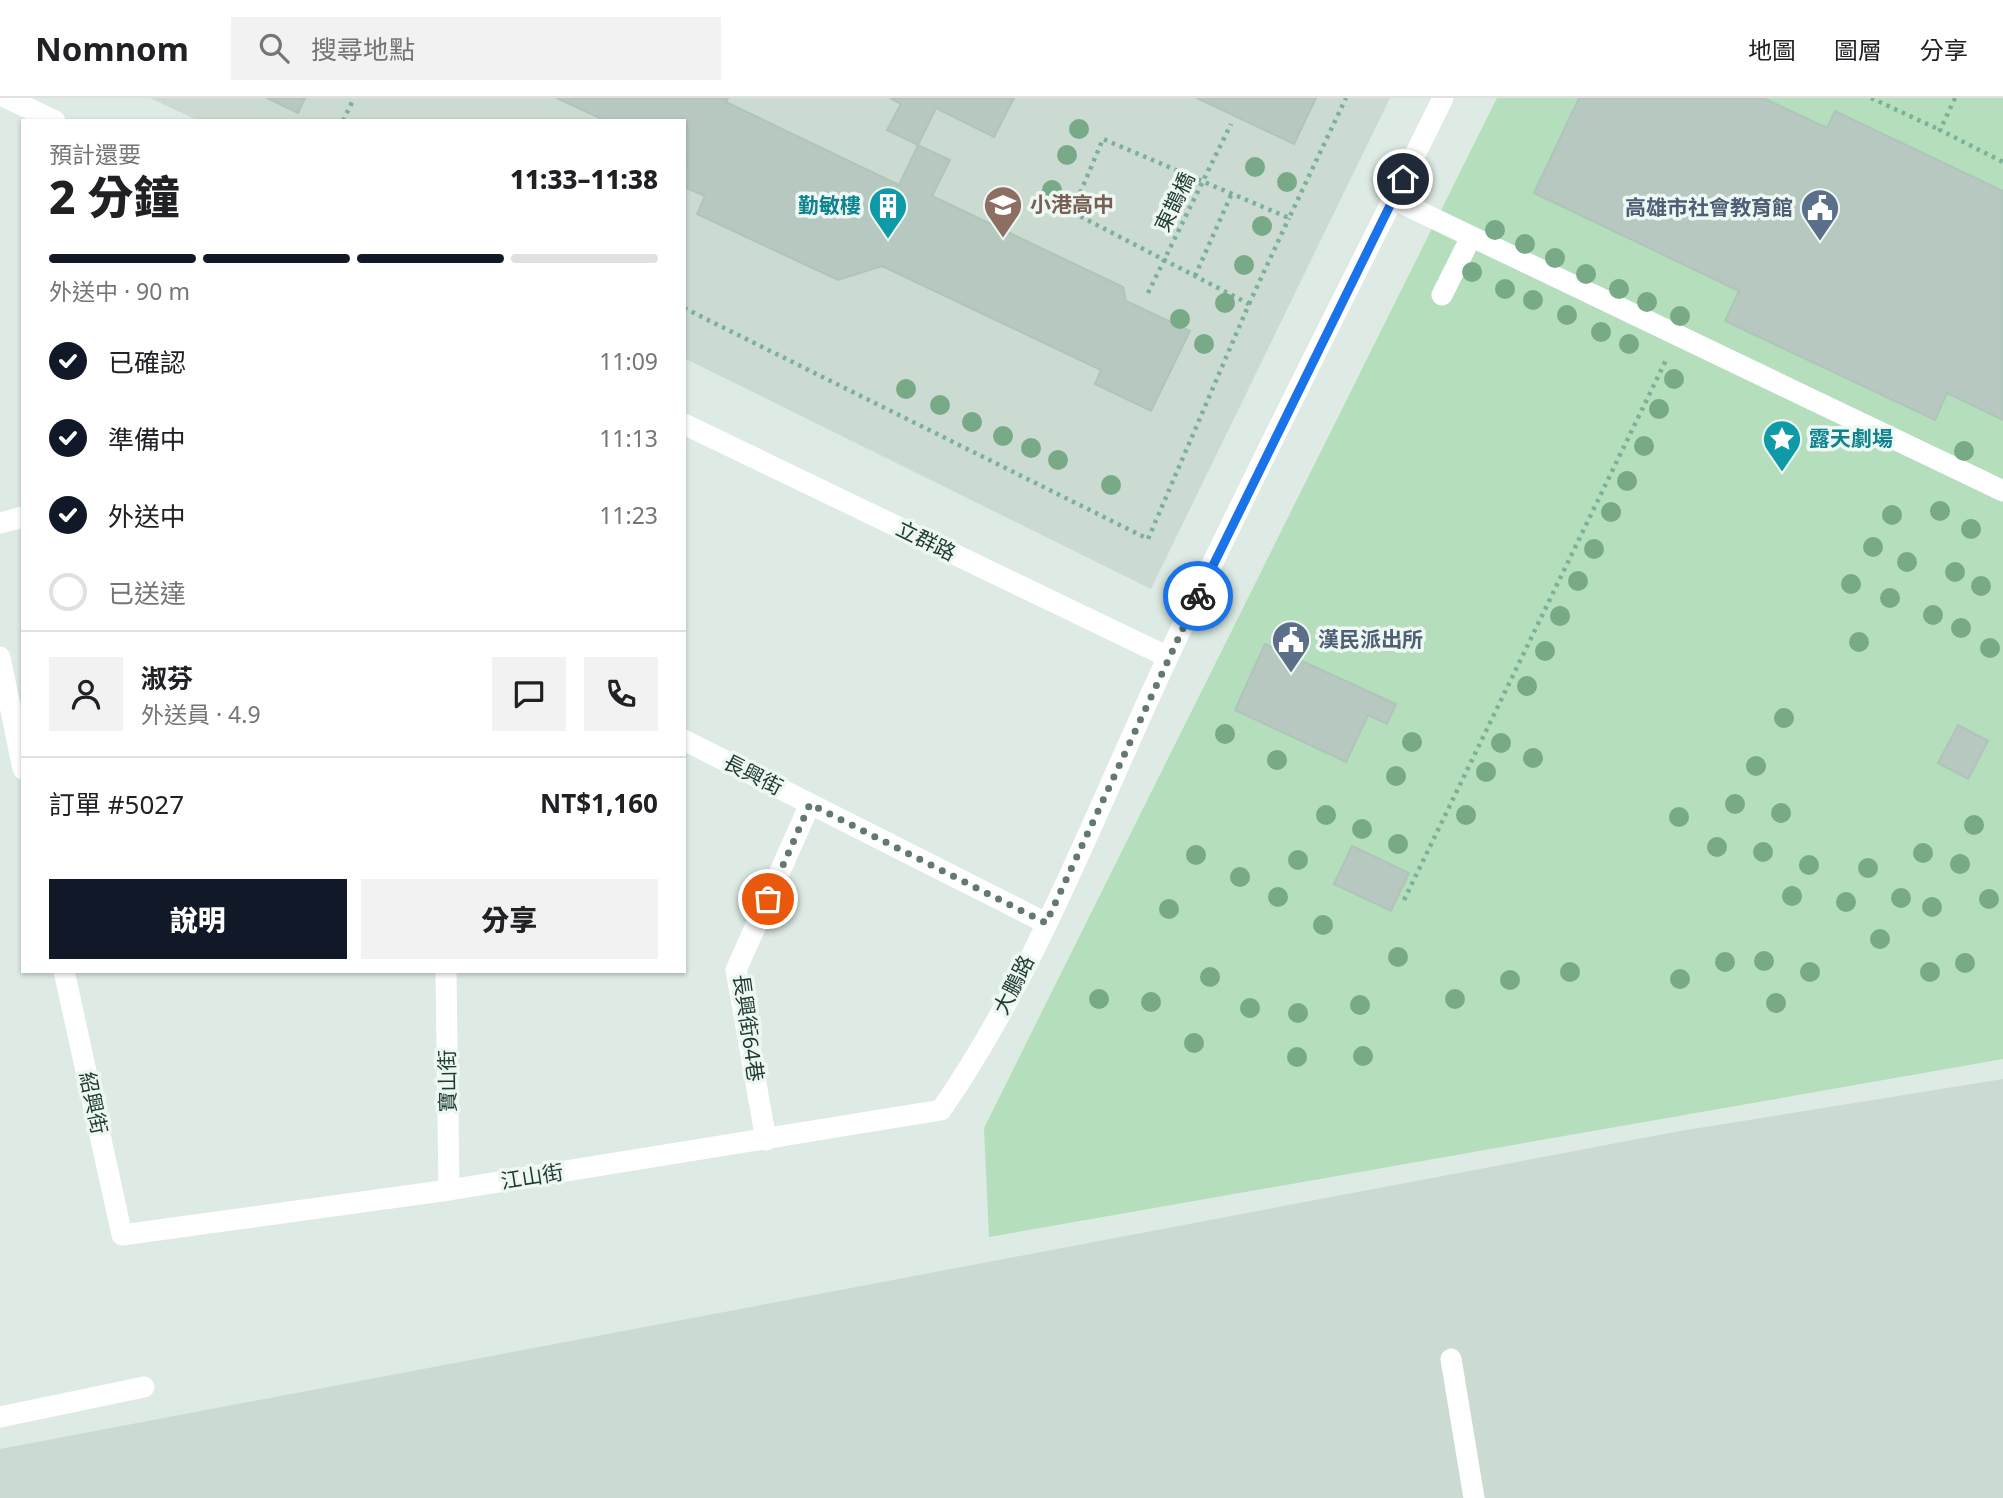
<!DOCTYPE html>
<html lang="zh-TW">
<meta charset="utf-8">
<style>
body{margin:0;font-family:"Noto Sans","Noto Sans TC",sans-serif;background:#f2f2f2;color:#202124;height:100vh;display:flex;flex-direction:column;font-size:26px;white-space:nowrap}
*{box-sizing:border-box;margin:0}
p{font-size:23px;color:#757577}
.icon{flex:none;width:38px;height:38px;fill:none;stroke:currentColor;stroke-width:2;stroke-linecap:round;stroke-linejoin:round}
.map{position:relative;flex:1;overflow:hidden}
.drawer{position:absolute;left:21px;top:21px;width:665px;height:854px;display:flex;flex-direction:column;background:#fff;border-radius:0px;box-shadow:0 2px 5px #0004}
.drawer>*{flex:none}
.pin{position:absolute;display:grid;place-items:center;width:60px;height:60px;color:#fff;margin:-30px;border:4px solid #fff;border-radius:50%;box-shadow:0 2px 7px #0007}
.courier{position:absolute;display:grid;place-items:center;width:70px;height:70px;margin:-35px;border:5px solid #1a73e8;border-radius:50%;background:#fff;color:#222;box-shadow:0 2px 9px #0007}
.overview em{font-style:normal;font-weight:800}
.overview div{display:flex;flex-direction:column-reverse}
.overview{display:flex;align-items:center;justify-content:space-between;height:119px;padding:0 28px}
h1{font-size:46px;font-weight:800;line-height:52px}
.bar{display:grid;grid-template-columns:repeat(4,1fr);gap:10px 7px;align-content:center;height:84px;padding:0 28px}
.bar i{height:9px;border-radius:5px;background:#e0e0e0}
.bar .current{background:#111827}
.bar p{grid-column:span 4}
.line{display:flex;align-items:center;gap:18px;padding:0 28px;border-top:2px solid #e0e0e0}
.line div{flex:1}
.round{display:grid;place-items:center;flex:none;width:74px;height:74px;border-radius:0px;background:#f2f2f2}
ol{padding:0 28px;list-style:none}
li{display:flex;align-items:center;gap:21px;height:77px}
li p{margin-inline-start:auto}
li .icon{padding:7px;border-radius:50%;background:#111827;color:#fff;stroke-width:4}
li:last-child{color:#757577}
li i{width:38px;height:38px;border:4px solid #e0e0e0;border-radius:50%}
.cta{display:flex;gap:14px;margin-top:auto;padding:14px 28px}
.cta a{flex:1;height:80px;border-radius:0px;background:#111827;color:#fff;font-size:28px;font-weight:800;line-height:80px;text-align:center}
.cta a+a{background:#f2f2f2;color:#202124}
header{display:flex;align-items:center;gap:42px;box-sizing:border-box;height:98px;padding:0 35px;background:#fff;border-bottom:2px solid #e0e0e0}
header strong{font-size:33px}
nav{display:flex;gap:38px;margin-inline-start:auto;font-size:24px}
.search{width:490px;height:63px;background:#f2f2f2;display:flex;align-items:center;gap:18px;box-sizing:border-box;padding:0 24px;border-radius:0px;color:#757577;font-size:26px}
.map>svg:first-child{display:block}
</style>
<header>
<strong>Nomnom</strong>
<div class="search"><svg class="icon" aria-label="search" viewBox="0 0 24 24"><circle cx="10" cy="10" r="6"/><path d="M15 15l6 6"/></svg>搜尋地點</div>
<nav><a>地圖</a><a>圖層</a><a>分享</a></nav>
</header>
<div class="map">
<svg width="2003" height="1400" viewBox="0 0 2003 1400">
<rect width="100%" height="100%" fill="#ddebe4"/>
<g fill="#cbdbd2">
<path d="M150,0H1390L1151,491L684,260V23H199Z"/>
<path d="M2003,981V1400H0V1351L1680,1033Z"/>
</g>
<path fill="#b4debc" d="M1497,0H2003V961L989,1139L984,1030Z"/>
<g fill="#b6c8bf" stroke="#afc5ba" stroke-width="2">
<path d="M267,0H305L298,15Z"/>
<path d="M557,0H728L726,4L899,87L918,47L950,62L932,98L1123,189L1126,203L1190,233L1151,313L1095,286L1101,272L882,168L838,182L697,116L705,98L684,89V70L688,62L684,60V23H606Z"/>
<path d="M890,0H1014L994,39L936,10L918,47L887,32L901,6Z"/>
<path d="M1197,0H1316L1294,46Z"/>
<path d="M1579,0H1763L1827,30L1835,13L2003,93V322L1947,295L1935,322L1725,223L1739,193L1534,95Z"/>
<path d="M1265,546L1396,606L1387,626L1368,617L1346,664L1235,612Z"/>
<path d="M1958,627L1988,643L1968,681L1938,665Z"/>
<path d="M1352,748L1409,775L1391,813L1334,786Z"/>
</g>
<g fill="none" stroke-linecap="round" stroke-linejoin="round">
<g stroke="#7bb19b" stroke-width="4.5" stroke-dasharray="3.5 5" stroke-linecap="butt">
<path d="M1871,0L1940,32"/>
<path d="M1955,0L1940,32L2003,64"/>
<path d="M343,23L354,0"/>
<path d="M1195,178L1232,95"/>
<path d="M1249,206L1289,120"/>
<path d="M684,210L1148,441L1249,206L1072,114L1103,41L1289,120L1346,0"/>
<path d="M1404,802L1667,260"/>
</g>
<g stroke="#fff" stroke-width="21">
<path d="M7,0L55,23"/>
<path d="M1393,101L2003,393"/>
<path d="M1442,197L1471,139"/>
<path d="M684,326L1168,559"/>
<path d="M0,425L23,419"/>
<path d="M0,559L23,671"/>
<path d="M684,642L1046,825"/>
<path d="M64,873L122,1137L449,1092L941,1012C1035,877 1097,710 1167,561C1255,372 1351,187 1443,0"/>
<path d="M446,873L449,1092"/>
<path d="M766,1042L736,872L810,706"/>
<path d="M1451,1261L1474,1400"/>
<path d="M0,1319L144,1289"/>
</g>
<path stroke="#7bb19b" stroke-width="4.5" stroke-dasharray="3.5 5" stroke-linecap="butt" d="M1148,195L1231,26"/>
</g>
<g fill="#78aa88">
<circle cx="1079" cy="31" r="10"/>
<circle cx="1067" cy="57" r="10"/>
<circle cx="1255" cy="69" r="10"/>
<circle cx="1287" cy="84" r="10"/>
<circle cx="1052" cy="92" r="10"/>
<circle cx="1262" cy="128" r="10"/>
<circle cx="1495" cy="132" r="10"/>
<circle cx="1525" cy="146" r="10"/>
<circle cx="1555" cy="160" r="10"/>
<circle cx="1244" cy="167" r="10"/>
<circle cx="1472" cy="174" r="10"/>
<circle cx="1586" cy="176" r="10"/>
<circle cx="1505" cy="191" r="10"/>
<circle cx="1619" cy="191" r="10"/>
<circle cx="1533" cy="202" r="10"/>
<circle cx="1647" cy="204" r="10"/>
<circle cx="1225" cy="205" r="10"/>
<circle cx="1567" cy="217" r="10"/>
<circle cx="1680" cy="218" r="10"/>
<circle cx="1180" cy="221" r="10"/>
<circle cx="1601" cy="234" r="10"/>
<circle cx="1204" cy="246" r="10"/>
<circle cx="1629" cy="246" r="10"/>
<circle cx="1674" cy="281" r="10"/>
<circle cx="906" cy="291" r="10"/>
<circle cx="940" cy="307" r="10"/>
<circle cx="1659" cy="311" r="10"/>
<circle cx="972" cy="324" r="10"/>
<circle cx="1003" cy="338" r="10"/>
<circle cx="1644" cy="348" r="10"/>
<circle cx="1031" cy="350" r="10"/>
<circle cx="1964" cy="353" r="10"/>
<circle cx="1058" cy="362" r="10"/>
<circle cx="1627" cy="383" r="10"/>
<circle cx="1111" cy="387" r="10"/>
<circle cx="1940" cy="413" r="10"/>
<circle cx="1611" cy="414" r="10"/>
<circle cx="1892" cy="417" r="10"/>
<circle cx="1971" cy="431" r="10"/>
<circle cx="1873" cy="449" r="10"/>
<circle cx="1594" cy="451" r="10"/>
<circle cx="1907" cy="464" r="10"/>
<circle cx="1955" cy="474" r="10"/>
<circle cx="1578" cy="483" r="10"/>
<circle cx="1851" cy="486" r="10"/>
<circle cx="1981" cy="488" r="10"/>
<circle cx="1890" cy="500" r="10"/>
<circle cx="1933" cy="517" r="10"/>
<circle cx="1560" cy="518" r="10"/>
<circle cx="1961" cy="530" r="10"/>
<circle cx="1859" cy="544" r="10"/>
<circle cx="1990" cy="550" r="10"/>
<circle cx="1545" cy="553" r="10"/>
<circle cx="1527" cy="588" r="10"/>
<circle cx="1784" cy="620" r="10"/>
<circle cx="1225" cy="636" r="10"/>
<circle cx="1412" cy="644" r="10"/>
<circle cx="1501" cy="645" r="10"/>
<circle cx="1533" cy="660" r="10"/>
<circle cx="1277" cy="662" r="10"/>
<circle cx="1756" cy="668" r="10"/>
<circle cx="1486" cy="674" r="10"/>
<circle cx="1396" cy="678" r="10"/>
<circle cx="1735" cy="706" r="10"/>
<circle cx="1781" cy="715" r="10"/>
<circle cx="1326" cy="717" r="10"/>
<circle cx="1466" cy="717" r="10"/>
<circle cx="1679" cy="719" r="10"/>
<circle cx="1974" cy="727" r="10"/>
<circle cx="1362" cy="731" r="10"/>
<circle cx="1398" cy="746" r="10"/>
<circle cx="1717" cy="749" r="10"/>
<circle cx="1763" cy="754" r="10"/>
<circle cx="1923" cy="755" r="10"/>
<circle cx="1196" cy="757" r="10"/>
<circle cx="1298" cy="762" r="10"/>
<circle cx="1960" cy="766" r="10"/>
<circle cx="1809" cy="767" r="10"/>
<circle cx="1868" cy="770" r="10"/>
<circle cx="1240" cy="779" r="10"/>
<circle cx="1792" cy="798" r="10"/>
<circle cx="1278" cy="799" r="10"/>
<circle cx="1901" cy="800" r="10"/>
<circle cx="1989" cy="801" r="10"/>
<circle cx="1846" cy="804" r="10"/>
<circle cx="1932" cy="809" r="10"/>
<circle cx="1169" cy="811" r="10"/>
<circle cx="1323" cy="827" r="10"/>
<circle cx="1880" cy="841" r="10"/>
<circle cx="1398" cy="859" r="10"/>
<circle cx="1764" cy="863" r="10"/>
<circle cx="1725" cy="864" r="10"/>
<circle cx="1965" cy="865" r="10"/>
<circle cx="1570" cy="874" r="10"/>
<circle cx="1810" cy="874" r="10"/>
<circle cx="1930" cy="874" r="10"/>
<circle cx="1210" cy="879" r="10"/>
<circle cx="1680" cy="881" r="10"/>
<circle cx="1510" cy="882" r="10"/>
<circle cx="1099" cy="901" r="10"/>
<circle cx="1455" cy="901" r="10"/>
<circle cx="1151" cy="904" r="10"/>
<circle cx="1776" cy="905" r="10"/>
<circle cx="1360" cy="907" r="10"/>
<circle cx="1250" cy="910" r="10"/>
<circle cx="1298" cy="915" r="10"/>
<circle cx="1194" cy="945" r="10"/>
<circle cx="1363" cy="958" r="10"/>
<circle cx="1297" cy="959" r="10"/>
</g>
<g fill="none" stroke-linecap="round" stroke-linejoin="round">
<path stroke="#617970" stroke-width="7" stroke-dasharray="0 12.6" d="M768,801L810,706L1046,825L1198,498"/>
<path stroke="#1a73e8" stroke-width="9" d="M1198,498L1403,81"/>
</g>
<defs>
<g id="school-pin" transform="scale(2.0125)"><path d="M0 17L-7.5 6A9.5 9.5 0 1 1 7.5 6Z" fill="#8d6e63" stroke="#eef7f2"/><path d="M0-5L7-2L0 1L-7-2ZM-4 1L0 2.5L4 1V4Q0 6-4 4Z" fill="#fff"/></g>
<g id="building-pin" transform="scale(2.0125)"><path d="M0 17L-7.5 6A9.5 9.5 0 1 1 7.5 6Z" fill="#0f9aa8" stroke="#eef7f2"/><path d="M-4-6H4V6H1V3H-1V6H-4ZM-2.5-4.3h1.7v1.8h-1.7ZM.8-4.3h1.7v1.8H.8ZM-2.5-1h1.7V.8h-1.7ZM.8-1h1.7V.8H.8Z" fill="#fff"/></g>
<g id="civic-pin" transform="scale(2.0125)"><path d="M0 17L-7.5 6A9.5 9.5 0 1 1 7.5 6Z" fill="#5c6f8a" stroke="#eef7f2"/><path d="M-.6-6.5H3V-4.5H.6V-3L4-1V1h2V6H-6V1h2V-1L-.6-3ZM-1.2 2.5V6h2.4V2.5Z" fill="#fff"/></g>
<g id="sight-pin" transform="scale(2.0125)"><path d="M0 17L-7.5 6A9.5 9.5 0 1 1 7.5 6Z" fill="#0f9aa8" stroke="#eef7f2"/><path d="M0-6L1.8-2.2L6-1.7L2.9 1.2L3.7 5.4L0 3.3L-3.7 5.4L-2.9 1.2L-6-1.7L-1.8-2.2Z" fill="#fff"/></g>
</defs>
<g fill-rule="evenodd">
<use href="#school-pin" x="1003" y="107"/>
<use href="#building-pin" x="888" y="108"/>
<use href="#civic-pin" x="1820" y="110"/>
<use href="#sight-pin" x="1782" y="341"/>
<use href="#civic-pin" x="1291" y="542"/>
</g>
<g text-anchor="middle" stroke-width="7" stroke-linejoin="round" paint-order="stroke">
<g font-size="21" fill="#1e3b31" stroke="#eef7f2">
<text transform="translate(1175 104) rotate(-64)" y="7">東鵲橋</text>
<text transform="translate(926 443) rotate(26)" y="7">立群路</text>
<text transform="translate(753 677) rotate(27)" y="7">長興街</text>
<text transform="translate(1014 887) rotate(-63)" y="7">大鵬路</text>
<text transform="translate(748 930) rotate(82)" y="7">長興街64巷</text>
<text transform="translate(448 983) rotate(-91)" y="7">寶山街</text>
<text transform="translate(93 1005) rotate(78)" y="7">紹興街</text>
<text transform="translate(532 1079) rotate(-9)" y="7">江山街</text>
</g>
<g font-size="21" font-weight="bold" fill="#785e54" stroke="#eef7f2" text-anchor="start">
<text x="1030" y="114">小港高中</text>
</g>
<g font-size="21" font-weight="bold" fill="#0d838f" stroke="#eef7f2" text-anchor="end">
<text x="861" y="115">勤敏樓</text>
<text x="1809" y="348" text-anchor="start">露天劇場</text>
</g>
<g font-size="21" font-weight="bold" fill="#4e5e75" stroke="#eef7f2" text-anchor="end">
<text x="1793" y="117">高雄市社會教育館</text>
<text x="1318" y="549" text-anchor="start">漢民派出所</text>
</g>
</g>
</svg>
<div class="pin" style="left:768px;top:801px;background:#ea580c"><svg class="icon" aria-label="bag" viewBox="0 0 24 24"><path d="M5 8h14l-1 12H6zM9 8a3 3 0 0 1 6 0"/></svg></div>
<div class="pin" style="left:1403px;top:81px;background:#1f2937"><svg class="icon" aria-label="home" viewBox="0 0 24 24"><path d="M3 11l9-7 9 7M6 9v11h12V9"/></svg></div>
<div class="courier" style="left:1198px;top:498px"><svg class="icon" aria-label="bike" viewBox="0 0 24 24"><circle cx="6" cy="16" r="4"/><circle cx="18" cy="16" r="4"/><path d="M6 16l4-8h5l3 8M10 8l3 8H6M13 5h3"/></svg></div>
<section class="drawer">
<div class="overview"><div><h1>2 分鐘</h1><p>預計還要</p></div><em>11:33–11:38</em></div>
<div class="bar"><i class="current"></i><i class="current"></i><i class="current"></i><i></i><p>外送中 · 90 m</p></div>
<ol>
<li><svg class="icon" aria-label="check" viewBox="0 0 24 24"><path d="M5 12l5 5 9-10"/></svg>已確認<p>11:09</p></li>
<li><svg class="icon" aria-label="check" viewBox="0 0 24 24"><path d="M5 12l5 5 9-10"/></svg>準備中<p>11:13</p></li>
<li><svg class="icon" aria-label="check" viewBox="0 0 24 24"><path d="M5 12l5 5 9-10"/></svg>外送中<p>11:23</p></li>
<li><i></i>已送達</li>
</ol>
<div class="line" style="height:126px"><a class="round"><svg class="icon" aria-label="person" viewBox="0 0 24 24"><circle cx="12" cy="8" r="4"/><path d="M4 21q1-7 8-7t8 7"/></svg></a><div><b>淑芬</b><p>外送員 · 4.9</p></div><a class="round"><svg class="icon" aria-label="chat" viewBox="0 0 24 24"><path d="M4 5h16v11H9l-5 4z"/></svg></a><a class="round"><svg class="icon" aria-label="phone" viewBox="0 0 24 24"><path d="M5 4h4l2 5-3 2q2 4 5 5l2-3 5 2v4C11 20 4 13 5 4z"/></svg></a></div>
<div class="line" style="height:91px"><div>訂單 #5027</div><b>NT$1,160</b></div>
<div class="cta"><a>說明</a><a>分享</a></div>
</section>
</div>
